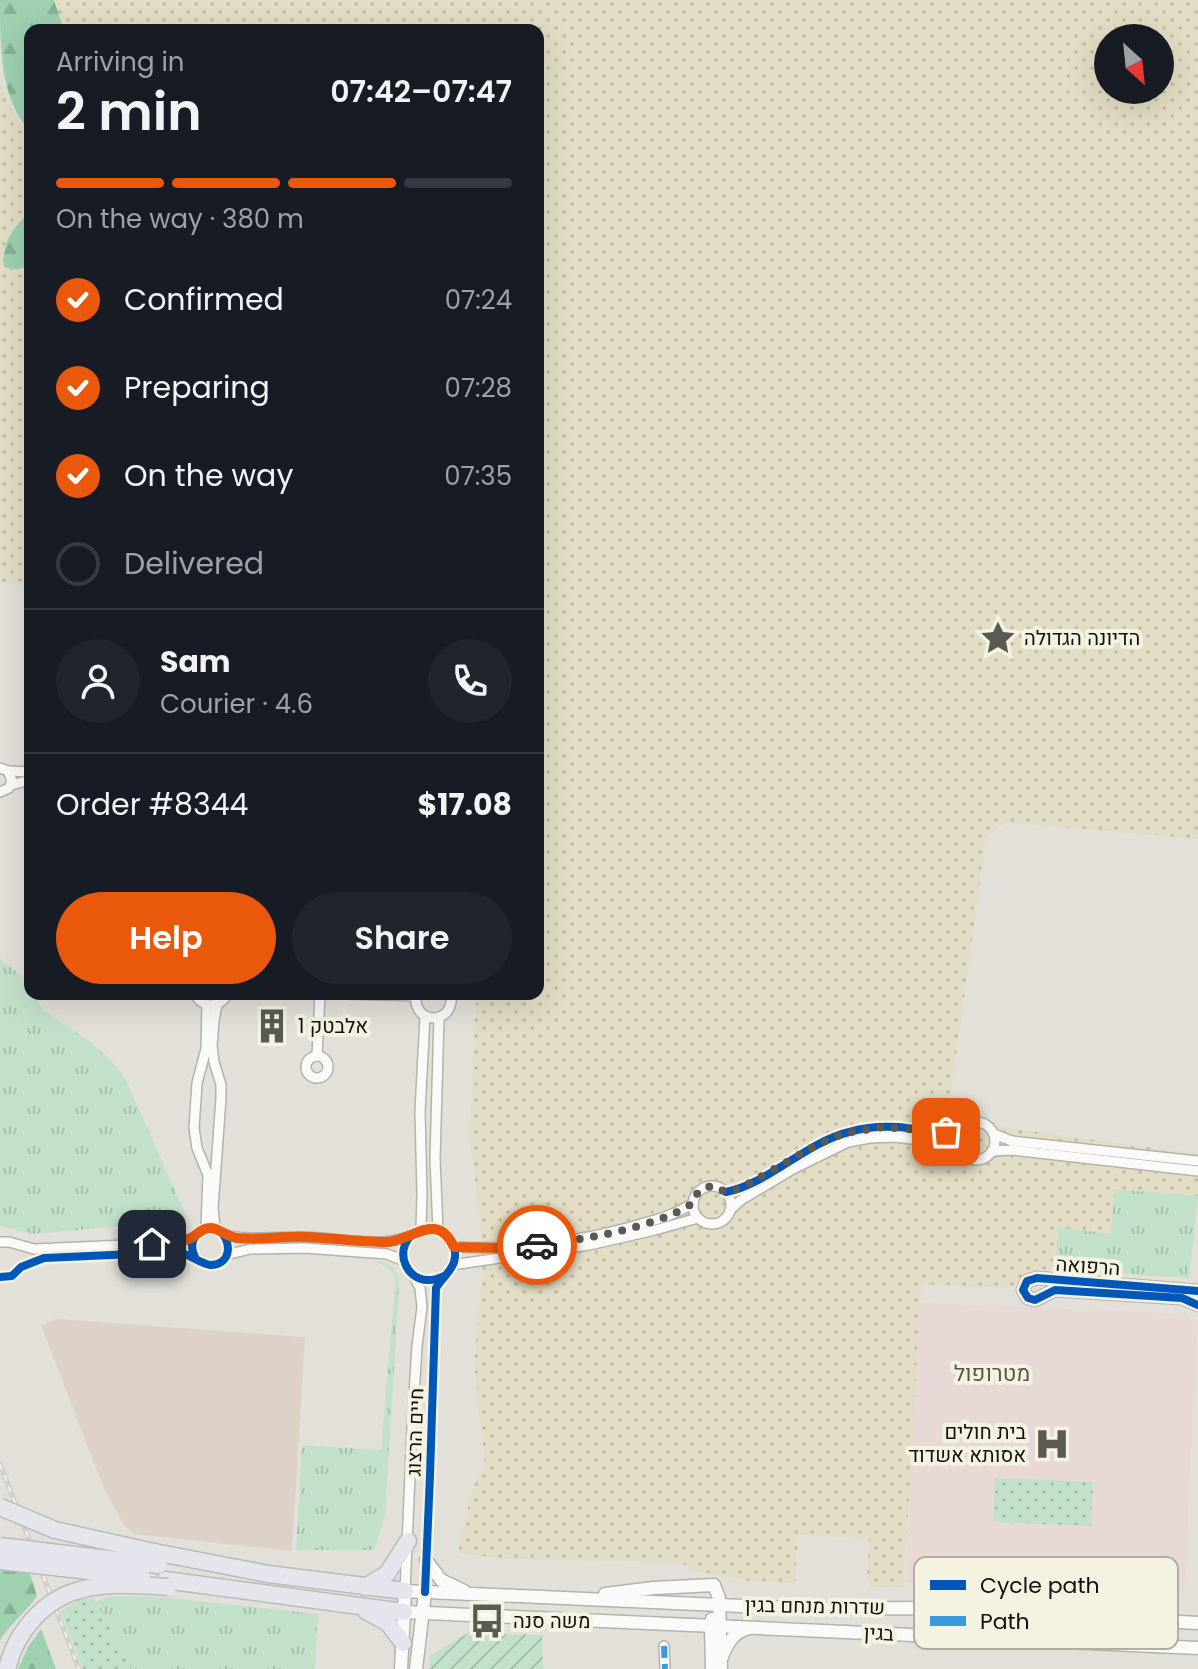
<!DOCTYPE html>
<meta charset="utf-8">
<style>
body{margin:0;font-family:Poppins,Heebo,sans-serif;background:#20242c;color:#f1f3f6;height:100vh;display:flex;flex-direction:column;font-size:30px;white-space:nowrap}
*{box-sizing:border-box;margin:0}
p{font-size:26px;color:#9ea1a6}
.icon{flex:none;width:44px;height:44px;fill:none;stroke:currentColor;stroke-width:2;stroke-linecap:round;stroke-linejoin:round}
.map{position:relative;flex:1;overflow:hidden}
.details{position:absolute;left:24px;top:24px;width:520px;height:976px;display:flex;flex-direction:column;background:#171b24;border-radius:16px;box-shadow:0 8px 32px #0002}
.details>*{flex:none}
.needle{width:52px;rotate:153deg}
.fabs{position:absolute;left:1094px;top:24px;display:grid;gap:16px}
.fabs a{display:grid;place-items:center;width:80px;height:80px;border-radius:50%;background:#171b24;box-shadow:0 8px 32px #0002;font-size:40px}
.pin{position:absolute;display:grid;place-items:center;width:68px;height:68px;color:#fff;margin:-34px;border-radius:16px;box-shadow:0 4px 12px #0006}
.courier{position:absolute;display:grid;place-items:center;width:80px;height:80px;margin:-40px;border:6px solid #ea580c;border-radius:50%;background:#fff;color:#222;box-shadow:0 2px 10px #0007}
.head em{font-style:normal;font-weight:600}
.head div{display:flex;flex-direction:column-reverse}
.head{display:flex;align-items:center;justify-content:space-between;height:136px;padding:0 32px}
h1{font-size:52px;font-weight:600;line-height:60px}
.bar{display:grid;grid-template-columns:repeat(4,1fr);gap:12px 8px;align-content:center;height:96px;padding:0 32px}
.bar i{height:10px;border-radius:6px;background:#363941}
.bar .on{background:#ea580c}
.bar p{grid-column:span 4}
.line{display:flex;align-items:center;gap:20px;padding:0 32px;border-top:2px solid #363941}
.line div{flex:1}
.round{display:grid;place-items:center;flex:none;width:84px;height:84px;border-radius:42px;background:#20242c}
ol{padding:0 32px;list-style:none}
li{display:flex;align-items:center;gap:24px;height:88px}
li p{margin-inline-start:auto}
li .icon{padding:8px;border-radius:50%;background:#ea580c;color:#fff;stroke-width:4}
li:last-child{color:#9ea1a6}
li i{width:44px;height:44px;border:4px solid #363941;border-radius:50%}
.primary-button{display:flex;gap:16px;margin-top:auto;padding:16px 32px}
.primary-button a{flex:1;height:92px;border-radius:48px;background:#ea580c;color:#fff;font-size:32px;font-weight:600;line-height:92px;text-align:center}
.primary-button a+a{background:#20242c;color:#f1f3f6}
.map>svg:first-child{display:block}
</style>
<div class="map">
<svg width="1198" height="1669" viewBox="0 0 1198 1669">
<defs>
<pattern id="grass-tufts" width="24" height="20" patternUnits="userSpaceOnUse" patternTransform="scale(2)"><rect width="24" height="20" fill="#c2e1ca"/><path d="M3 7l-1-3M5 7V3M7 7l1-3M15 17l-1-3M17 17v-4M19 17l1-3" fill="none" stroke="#a6c0ac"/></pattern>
<pattern id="forest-firs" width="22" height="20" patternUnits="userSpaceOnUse" patternTransform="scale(2)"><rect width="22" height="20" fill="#9dd1b0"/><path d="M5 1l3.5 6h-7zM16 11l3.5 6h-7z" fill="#86b296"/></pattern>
<pattern id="sand-dots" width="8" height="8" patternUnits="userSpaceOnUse" patternTransform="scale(2)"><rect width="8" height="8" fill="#e3ddc5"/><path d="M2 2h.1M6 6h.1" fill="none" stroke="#c2bda8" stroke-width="1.8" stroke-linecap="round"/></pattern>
<pattern id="park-dots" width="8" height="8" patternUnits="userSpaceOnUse" patternTransform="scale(2)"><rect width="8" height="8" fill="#c2e1ca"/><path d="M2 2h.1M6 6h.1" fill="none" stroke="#a6c0ac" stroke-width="1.8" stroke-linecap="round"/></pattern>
<pattern id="garden-furrows" width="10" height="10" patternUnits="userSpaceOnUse" patternTransform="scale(2)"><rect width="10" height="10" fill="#c2e1ca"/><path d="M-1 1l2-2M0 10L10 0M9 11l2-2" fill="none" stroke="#a6c0ac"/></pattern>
</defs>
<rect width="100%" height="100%" fill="#e2e0d8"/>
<path fill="#ded2c7" d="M56,1319L305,1337L292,1551L134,1534L124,1525L104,1489L41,1325Z"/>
<path fill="#e8d8d6" d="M919,1303L1186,1314L1197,1327L1184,1596L1115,1592L1065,1561L1027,1560L972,1586L906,1583Z"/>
<g fill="url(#grass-tufts)">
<path d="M0,959C13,971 28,975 30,994H33L43,1010L92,1043L115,1065L125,1078L188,1220L32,1234L0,1226Z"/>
<path d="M1115,1189L1198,1196L1189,1278L1055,1270L1058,1227Z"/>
<path d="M373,1261C392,1262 397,1268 399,1287L385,1515L374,1550H296L302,1445L381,1450L396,1277L386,1266Z"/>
<path d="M108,1596L160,1597L318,1614L315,1669H131L96,1602Z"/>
</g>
<g fill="url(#forest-firs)">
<path d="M0,0H54L64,28V30H30V131C0,100 0,45 0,0Z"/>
<path d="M30,212V264C21,270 15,271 4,267C1,243 13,227 30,212Z"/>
<path d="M0,1570L30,1574L37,1596C26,1612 10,1624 0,1640Z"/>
<path d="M41,1629L56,1669H18L28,1647Z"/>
</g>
<g fill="url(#sand-dots)" fill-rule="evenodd">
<path d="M54,0H1198V839L1006,822L986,838L947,1120L1198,1154V1196L1115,1189L1111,1234L1058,1227L1055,1270C1038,1270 1024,1268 1015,1285L1003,1288L921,1284L904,1587H871L867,1578L869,1538L798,1535L795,1583L749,1581L691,1570L681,1562L508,1559L458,1553L472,1489L485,1466L474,1363L482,1277V1236L470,1138L476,994H538V30H64ZM1108,38H1160V90H1108Z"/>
<path d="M0,82C7,101 13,118 30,131V212C13,227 1,243 4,267C15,271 21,270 30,264V586L0,583Z"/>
</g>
<g fill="url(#park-dots)">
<path d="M995,1478L1093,1482L1091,1526L993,1522Z"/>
<path d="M94,1598L131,1669H83L61,1611L79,1600Z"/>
</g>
<path fill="url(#garden-furrows)" d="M468,1633L542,1635L543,1669H430L429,1656Z"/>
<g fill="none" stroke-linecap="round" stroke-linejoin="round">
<g stroke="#b4b3ac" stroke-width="12">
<g id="street">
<path d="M0,768L8,771L12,781L9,788L0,792"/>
<path d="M8,771L30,772"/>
<path d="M11,785L30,780"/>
<path d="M195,994C203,1009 219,1008 228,994"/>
<path d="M345,994L416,996"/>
<path d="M416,994C412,1026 455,1026 451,994"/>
<circle cx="317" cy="1067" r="11"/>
<path d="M317,1056L320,994"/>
<circle cx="976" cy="1141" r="19"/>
<path d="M994,1134L1012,1141L1198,1161"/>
<path d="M992,1151L1012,1150L1198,1171"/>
<circle cx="712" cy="1205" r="19"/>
<path d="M726,1192C768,1184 805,1143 849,1132C865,1127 882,1126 898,1127C919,1129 940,1135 960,1130"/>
<path d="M730,1210L741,1200L793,1169L848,1142L870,1138L895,1137L945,1143L957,1147"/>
<path d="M206,1228L208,1175L197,1148L194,1128L197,1083L206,1049L207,1005"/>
<path d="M215,1228L213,1208L221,1098V1085L214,1062L212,1046L214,1020L217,1005"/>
<path d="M421,1229L422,1194L420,1112L425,1016"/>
<path d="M438,1230L435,1159L439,1017"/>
<path d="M225,1235C250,1241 279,1236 305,1237C339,1238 378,1249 410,1236"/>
<path d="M0,1242H9L34,1249L173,1243L194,1238"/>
<path d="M454,1247C517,1250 580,1242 641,1224C659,1219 677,1214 693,1203"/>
<path d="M226,1255L250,1249L304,1248L387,1254L404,1261"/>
<path d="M452,1265L589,1245L655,1230L698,1218"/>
<path d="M0,1277L12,1276L21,1267L44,1258L179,1252C190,1255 202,1264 210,1265C233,1265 233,1237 215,1228C197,1228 187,1241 195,1257"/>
<path d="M405,1591L412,1428L417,1346L422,1307L420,1288L414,1276"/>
<path d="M425,1592L430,1475L436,1288C441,1279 451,1272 454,1262C460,1242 440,1223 421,1230C387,1242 406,1295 444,1276"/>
<path d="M664,1646L665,1669"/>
</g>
</g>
<g stroke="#b4b3ac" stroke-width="15">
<g id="secondary">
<path d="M1198,1291L1037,1278L1027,1281L1023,1290L1028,1298L1035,1300L1055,1290L1182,1298L1198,1305"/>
<path d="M426,1560L441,1580L464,1591"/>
<path d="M605,1594L654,1588L714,1585L719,1598L721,1669"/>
<path d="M404,1612L1198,1648"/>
<path d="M722,1657C727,1643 734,1632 749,1628"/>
<path d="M401,1669L405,1591L810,1609L918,1608L1198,1623"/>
<path d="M416,1669L425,1592"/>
<path d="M712,1669L711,1625L712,1619"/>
</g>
</g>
<g stroke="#bcbbb7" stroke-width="19">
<g id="highway">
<path d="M154,1552L268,1574L405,1591"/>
<path d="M165,1580L404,1612"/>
<path d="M365,1587L387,1574L408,1541"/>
<path d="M366,1611L388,1623L403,1643"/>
</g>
</g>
<use href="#street" stroke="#fbfaf9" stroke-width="9"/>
<use href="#secondary" stroke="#fbfaf9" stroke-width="12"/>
<use href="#highway" stroke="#e4e5ed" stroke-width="16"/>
<g stroke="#cfcfcc" stroke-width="5">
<path id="rail" d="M0,1464L79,1669"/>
</g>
<use href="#rail" stroke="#f4f2e0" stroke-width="2" stroke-dasharray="6" stroke-linecap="butt"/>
<g stroke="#bcbbb7" stroke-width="19" stroke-linecap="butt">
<g id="highway-bridge">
<path d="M0,1507L55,1530L154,1552"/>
<path d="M0,1546L159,1565"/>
<path d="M0,1561L142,1577"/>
<path d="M7,1669C15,1633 44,1599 80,1590C108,1582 140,1585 168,1587"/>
</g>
</g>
<use href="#highway-bridge" stroke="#e4e5ed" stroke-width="16"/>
<path stroke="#3a9ade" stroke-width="6" stroke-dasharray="12 6" stroke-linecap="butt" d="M664,1646L665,1669"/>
<g stroke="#f4f2e0" stroke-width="13">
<g id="cycleway">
<path d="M726,1192C768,1184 805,1143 849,1132C865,1127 882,1126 898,1127C919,1129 940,1135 960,1130"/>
<path d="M0,1277L12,1276L21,1267L44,1258L179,1252C190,1255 202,1264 210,1265C233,1265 233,1237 215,1228C197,1228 187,1241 195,1257"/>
<path d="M1198,1291L1037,1278L1027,1281L1023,1290L1028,1298L1035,1300L1055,1290L1182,1298L1198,1305"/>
<path d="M425,1592L430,1475L436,1288C441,1279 451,1272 454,1262C460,1242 440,1223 421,1230C387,1242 406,1295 444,1276"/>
</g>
</g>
<use href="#cycleway" stroke="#0057b8" stroke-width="8"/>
</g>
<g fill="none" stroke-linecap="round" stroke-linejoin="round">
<path stroke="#5b5953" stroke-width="8" stroke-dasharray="0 14.4" d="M537,1245C581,1240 656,1228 693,1203L697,1194L704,1188L713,1186L726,1192L741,1188L820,1143L845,1133L883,1127L946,1132"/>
<path stroke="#ea580c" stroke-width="10" d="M152,1244C164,1243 178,1244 189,1239C197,1236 200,1228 210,1228C220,1228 226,1237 238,1238C260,1240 283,1236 306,1237C332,1238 359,1242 386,1242C412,1241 437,1210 454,1247L499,1248L537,1245"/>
</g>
<defs>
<g id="sight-bare" transform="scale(2.76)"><path d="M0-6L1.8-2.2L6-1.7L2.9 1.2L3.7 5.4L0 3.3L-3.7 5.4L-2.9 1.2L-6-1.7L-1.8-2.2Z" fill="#5b5953" stroke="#f4f2e0" stroke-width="2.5" paint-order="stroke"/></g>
<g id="building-bare" transform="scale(2.76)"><path d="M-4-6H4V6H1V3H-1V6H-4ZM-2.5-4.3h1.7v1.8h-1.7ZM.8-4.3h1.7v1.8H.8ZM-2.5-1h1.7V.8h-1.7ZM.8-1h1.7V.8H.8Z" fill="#5b5953" stroke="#f4f2e0" stroke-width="2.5" paint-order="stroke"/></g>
<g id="hospital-bare" transform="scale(2.76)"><path d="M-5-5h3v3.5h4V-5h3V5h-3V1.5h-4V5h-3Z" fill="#5b5953" stroke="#f4f2e0" stroke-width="2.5" paint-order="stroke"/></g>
<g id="bus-bare" transform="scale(2.76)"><path d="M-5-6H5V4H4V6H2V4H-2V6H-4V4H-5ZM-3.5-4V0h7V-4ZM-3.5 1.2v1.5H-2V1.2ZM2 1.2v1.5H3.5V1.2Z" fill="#5b5953" stroke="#f4f2e0" stroke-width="2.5" paint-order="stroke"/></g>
</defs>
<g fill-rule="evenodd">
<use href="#sight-bare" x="998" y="638"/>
<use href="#building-bare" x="272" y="1026"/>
<use href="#hospital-bare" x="1052" y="1444"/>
<use href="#bus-bare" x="487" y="1621"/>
</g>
<g text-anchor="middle" stroke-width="8" stroke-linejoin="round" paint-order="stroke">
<g font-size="20" fill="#12110b" stroke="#f4f2e0" text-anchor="start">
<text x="1024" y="645">הדיונה הגדולה</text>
<text x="298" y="1033">אלבטק 1</text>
<text x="1026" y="1439" text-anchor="end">בית חולים<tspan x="1026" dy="23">אסותא אשדוד</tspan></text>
<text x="513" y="1628">משה סנה</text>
</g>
<g font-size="20" fill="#12110b" stroke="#f4f2e0">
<text transform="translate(1088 1266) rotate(4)" y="7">הרפואה</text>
<text transform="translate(415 1432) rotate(-88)" y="7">חיים הרצוג</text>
<text transform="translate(815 1606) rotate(1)" y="7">שדרות מנחם בגין</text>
<text transform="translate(879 1633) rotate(3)" y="7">בגין</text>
</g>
<g font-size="22" fill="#595648" stroke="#f4f2e0">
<text x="992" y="1381">מטרופול</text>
</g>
</g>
<rect x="914" y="1557" width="264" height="92" rx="12" fill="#f4f2e0" stroke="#b0aea0" stroke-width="2"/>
<rect x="930" y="1580" width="36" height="10" fill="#0057b8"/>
<rect x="930" y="1616" width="36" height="10" fill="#3a9ade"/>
<g font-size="22" fill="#12110b">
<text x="980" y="1593">Cycle path</text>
<text x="980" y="1629">Path</text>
</g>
</svg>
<div class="fabs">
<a><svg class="needle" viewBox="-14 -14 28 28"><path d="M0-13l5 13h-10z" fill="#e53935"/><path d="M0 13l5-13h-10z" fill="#9ea1a6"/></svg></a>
</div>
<div class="pin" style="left:946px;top:1132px;background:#ea580c"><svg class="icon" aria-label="bag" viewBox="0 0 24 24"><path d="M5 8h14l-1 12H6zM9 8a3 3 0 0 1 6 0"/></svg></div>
<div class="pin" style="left:152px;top:1244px;background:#1f2937"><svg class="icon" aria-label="home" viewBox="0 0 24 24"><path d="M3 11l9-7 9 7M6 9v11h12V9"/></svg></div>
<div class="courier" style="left:537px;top:1245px"><svg class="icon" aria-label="car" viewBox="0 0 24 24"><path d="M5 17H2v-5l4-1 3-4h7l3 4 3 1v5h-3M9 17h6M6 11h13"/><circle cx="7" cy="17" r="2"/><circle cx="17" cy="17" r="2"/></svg></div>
<section class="details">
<div class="head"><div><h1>2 min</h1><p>Arriving in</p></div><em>07:42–07:47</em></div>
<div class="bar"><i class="on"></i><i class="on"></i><i class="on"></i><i></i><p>On the way · 380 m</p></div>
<ol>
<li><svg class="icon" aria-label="check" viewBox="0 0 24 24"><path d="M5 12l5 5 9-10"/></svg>Confirmed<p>07:24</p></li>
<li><svg class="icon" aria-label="check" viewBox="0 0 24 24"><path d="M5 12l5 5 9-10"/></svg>Preparing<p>07:28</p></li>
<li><svg class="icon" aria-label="check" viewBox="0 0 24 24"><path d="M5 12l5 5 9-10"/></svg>On the way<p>07:35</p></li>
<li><i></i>Delivered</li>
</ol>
<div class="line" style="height:144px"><a class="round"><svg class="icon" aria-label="person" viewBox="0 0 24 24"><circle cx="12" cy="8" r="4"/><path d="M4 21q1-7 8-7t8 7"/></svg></a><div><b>Sam</b><p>Courier · 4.6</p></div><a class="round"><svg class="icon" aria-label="phone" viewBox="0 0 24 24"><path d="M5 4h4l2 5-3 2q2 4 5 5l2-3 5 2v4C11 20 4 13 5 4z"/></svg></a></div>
<div class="line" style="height:104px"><div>Order #8344</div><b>$17.08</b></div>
<div class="primary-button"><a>Help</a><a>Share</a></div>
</section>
</div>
